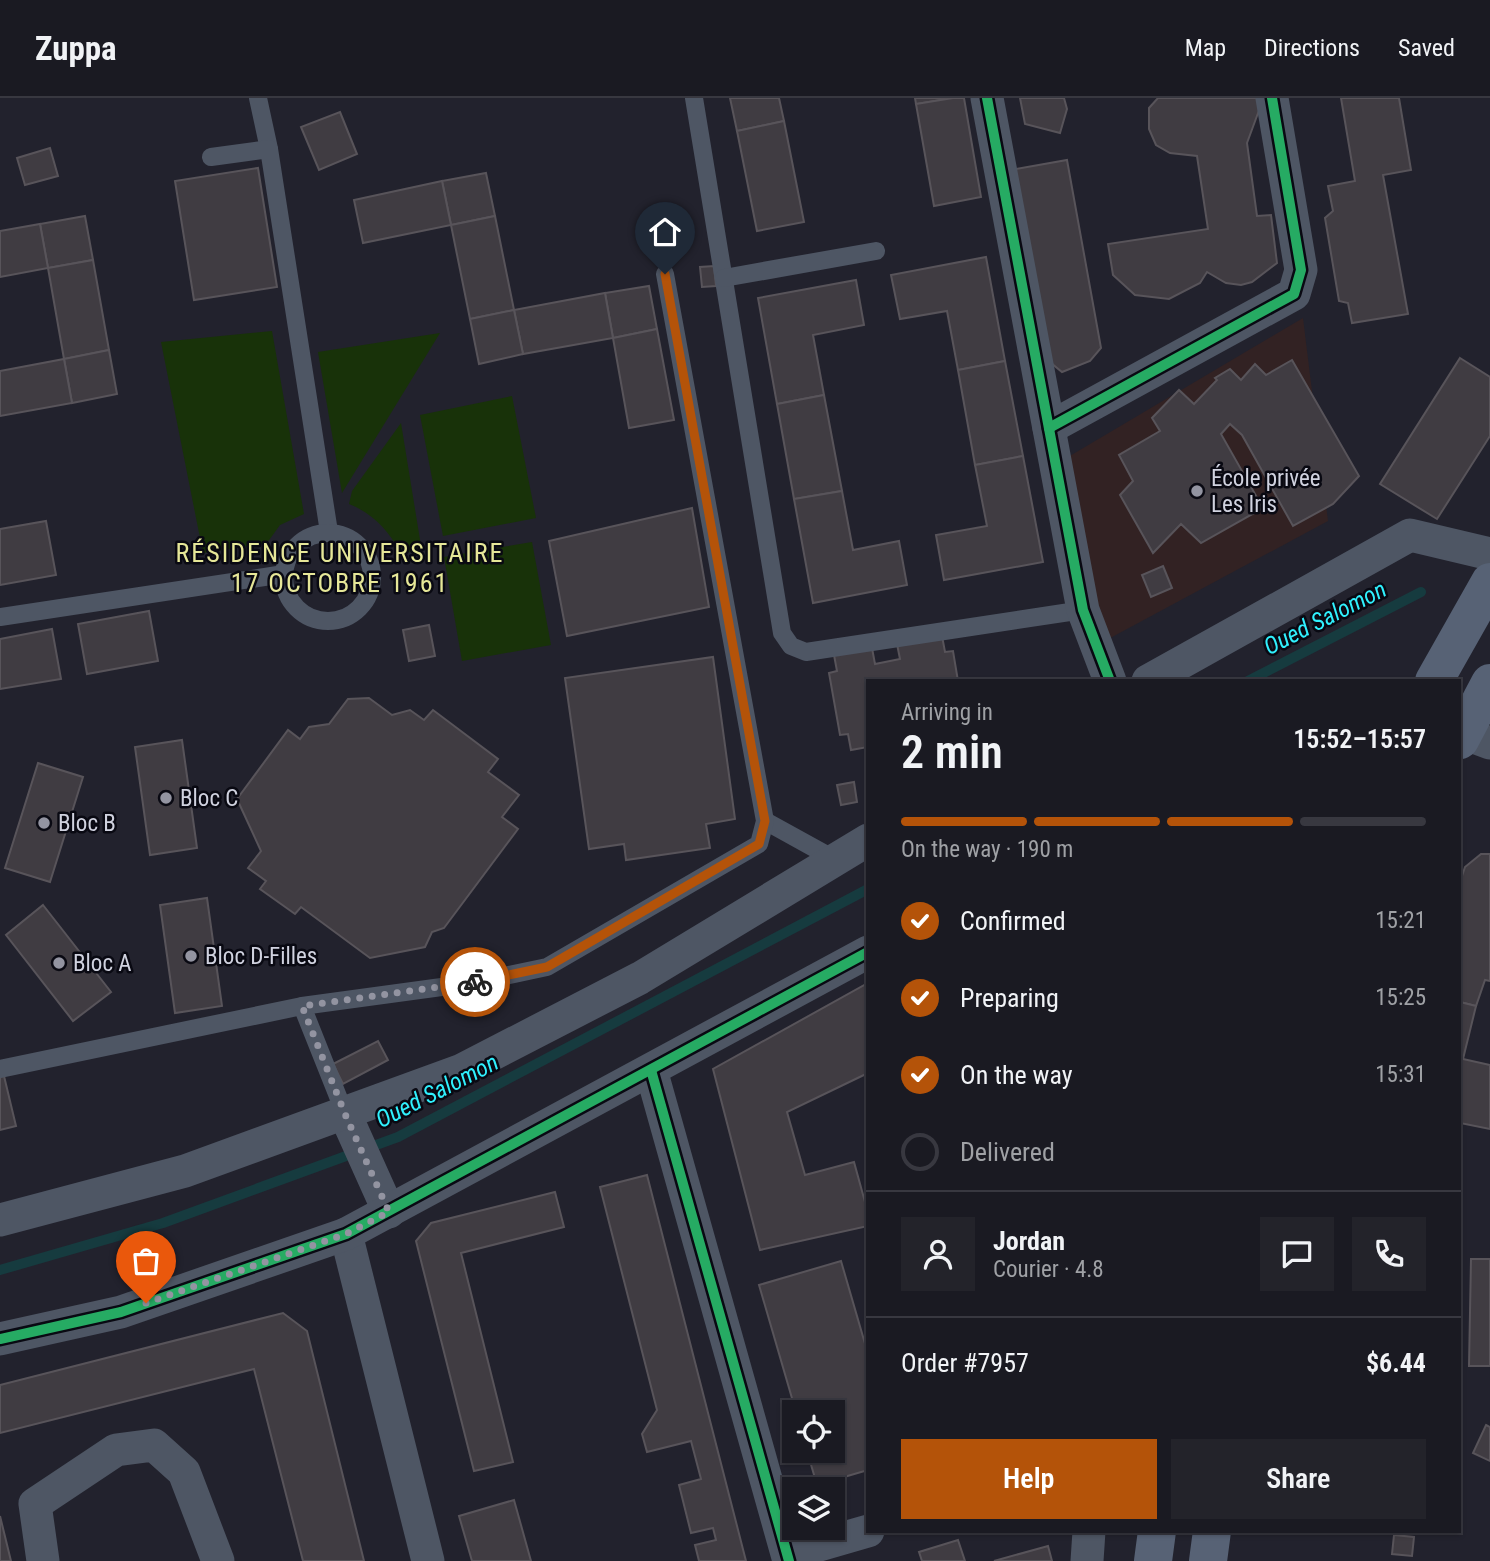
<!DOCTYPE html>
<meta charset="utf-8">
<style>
body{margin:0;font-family:"Roboto Condensed",sans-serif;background:#23232a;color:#f1f3f6;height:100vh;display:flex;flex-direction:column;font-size:26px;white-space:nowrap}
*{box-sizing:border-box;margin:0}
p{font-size:23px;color:#9fa1a5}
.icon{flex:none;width:38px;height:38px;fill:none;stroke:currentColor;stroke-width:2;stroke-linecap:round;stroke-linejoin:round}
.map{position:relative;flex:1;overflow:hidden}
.sheet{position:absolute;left:866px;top:581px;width:595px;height:854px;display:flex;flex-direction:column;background:#1a1a22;border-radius:0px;box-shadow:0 2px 5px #0004,0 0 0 2px #383840}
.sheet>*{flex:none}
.buttons{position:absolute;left:782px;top:1302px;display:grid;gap:14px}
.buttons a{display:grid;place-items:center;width:63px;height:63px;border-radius:0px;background:#1a1a22;box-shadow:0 2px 5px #0004,0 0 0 2px #383840;font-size:35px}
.pin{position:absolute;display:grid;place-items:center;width:60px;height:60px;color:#fff;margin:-72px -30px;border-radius:50% 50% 50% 0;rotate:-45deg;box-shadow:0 0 7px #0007}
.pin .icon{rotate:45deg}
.courier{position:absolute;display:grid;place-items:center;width:70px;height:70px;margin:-35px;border:5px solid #b45309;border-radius:50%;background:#fff;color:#222;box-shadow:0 2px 9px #0007}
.head em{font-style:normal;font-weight:600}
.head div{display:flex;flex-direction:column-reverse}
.head{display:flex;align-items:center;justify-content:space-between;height:119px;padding:0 35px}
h1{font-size:46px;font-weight:600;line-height:52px}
.bar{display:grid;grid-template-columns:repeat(4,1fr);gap:10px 7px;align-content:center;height:84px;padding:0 35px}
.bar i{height:9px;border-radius:5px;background:#383840}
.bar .active{background:#b45309}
.bar p{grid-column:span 4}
.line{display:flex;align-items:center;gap:18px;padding:0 35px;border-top:2px solid #383840}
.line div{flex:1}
.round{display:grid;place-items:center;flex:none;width:74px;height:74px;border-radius:0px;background:#23232a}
ol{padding:0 35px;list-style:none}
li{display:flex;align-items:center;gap:21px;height:77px}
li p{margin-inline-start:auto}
li .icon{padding:7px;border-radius:50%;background:#b45309;color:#fff;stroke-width:4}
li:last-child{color:#9fa1a5}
li i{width:38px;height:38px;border:4px solid #383840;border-radius:50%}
.action{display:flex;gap:14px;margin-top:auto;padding:14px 35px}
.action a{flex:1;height:80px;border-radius:0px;background:#b45309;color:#fff;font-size:28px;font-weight:600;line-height:80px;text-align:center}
.action a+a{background:#23232a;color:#f1f3f6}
header{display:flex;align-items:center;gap:42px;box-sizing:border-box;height:98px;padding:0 35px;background:#1a1a22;border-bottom:2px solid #383840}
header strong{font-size:33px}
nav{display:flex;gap:38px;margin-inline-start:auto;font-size:24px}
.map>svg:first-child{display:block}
</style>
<header>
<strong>Zuppa</strong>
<nav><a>Map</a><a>Directions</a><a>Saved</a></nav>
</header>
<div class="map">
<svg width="1490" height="1463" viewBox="0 0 1490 1463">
<rect width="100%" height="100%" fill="#22222d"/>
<path fill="#322223" d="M1303,220L1328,423L1101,545L1063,362Z"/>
<g fill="#183209">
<path d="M272,233L304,416L280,427L267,445L203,455L161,244Z"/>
<path d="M440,235L342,395L318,254Z"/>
<path d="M512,298L536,420L443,438L420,317Z"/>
<path d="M401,325L422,454H401C387,432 374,416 349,406L352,393Z"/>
<path d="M532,444L551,547L462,563L444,459Z"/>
</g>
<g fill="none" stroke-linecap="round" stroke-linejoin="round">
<g stroke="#163b3f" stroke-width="10">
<path d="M1248,583L1421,494"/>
<path d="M0,1172L163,1125L398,1039L868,791"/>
</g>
</g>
<g fill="#403c42" stroke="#58545a" stroke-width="2">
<path d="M730,0H779L784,23L737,33Z"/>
<path d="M915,0H953L916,6Z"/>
<path d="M953,0H964L981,99L934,108L916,6Z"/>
<path d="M1020,0H1064L1067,11L1060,35L1025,26Z"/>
<path d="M1158,0H1256L1261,7L1247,45L1257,118L1271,117L1277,165L1252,184L1241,187L1226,185L1207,174L1200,185L1169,201L1135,197L1113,177L1108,146L1208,131L1197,58L1170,55L1156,47L1149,31V10Z"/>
<path d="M1341,0H1399L1411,72L1383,77L1408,216L1352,225L1348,205L1339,203L1325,120L1333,113L1328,88L1355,83Z"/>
<path d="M340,14L357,56L319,72L301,29Z"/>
<path d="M784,23L804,124L757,133L737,33Z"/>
<path d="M50,50L58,78L25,87L17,60Z"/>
<path d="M1067,62L1101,250L1090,263L1062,274L1045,260L1011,72Z"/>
<path d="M258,70L277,189L194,202L175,83Z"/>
<path d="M486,75L495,118L451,127L442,83Z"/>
<path d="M442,83L451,127L363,145L354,102Z"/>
<path d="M85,118L93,162L48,170L40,126Z"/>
<path d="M495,118L514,212L470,221L451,127Z"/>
<path d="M40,126L48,170L0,179V133Z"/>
<path d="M986,159L1005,263L958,272L947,213L900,221L891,177Z"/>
<path d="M93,162L109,252L64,261L48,170Z"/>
<path d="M714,168L716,188L702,189L700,169Z"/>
<path d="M856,182L864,227L813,237L824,297L777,306L758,200Z"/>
<path d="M649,188L657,231L613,240L605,195Z"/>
<path d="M605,195L613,240L523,256L514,212Z"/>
<path d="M514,212L523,256L479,266L470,221Z"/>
<path d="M657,231L674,322L629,330L613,240Z"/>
<path d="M109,252L117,296L72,305L64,261Z"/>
<path d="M1460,260L1490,279V338L1437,421L1380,386Z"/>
<path d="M64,261L72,305L0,318V273Z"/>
<path d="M1292,262L1359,378L1333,406L1293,428L1242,337L1230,326L1221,336L1263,410L1201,445L1181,426L1153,455L1120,397L1133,383L1119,357L1160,333L1152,320L1179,292L1194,306L1217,282L1215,280L1230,271L1241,282L1255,266L1266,277Z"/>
<path d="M1005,263L1023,358L975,367L958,272Z"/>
<path d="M824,297L842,393L794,401L777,306Z"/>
<path d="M1023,358L1043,464L944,482L936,437L987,428L975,367Z"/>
<path d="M842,393L853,452L899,443L907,487L813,505L794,401Z"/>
<path d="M692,410L709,509L567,538L549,443Z"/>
<path d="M46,423L56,477L0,487V431Z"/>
<path d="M1163,468L1172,490L1151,499L1142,477Z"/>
<path d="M149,513L158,563L87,576L78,526Z"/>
<path d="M429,527L435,558L409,563L403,532Z"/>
<path d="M52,531L61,581L0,591V541Z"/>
<path d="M942,538L945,554L953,553L958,583H868V649L851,652L848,636L840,637L829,575L837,573L834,557L872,550L875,566L900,561L897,546Z"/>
<path d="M713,559L735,721L706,726L710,750L626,762L624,746L589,751L565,580Z"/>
<path d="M369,600L392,617L410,612L424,622L433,612L498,661L488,674L519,697L502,719L518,731L444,830L432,834L425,849L370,860L301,809L295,816L260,791L266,783L248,770L261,753L237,701L288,632L300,641L309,629L329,626L348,601Z"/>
<path d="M182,642L197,750L150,757L135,649Z"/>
<path d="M38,665L83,679L50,784L5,770Z"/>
<path d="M854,684L857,704L841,707L837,687Z"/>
<path d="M1481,756H1490V883L1485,882L1476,908L1460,904V784L1465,769Z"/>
<path d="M207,800L222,908L175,915L160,807Z"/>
<path d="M43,807L111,894L73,923L6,837Z"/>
<path d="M868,885V975L787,1014L805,1077L854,1064L868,1115V1128L760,1152L713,971Z"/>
<path d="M1460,904L1476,908L1463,961L1490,967V1031L1460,1025Z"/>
<path d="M378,943L388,962L343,986L333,966Z"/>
<path d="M4,978L16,1028L0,1032V979Z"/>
<path d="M647,1077L746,1463H699L695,1447L716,1442L713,1430L691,1435L679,1387L701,1381L691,1343L647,1354L642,1336L657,1312L600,1089Z"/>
<path d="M555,1094L564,1129L461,1155L513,1364L474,1373L416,1143L431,1125Z"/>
<path d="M1471,1161H1490V1268H1469Z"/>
<path d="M841,1163L868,1256V1372L817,1387L807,1353H833V1314H796L759,1187Z"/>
<path d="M283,1215L307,1233L364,1463H303L254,1271L0,1335V1287Z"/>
<path d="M1486,1327L1490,1329V1363L1473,1355Z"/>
<path d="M514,1402L531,1463H472L459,1418Z"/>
<path d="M0,1418L11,1463H0Z"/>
<path d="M1394,1437L1414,1439L1412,1458L1392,1456Z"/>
<path d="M958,1442L965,1463H922L919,1454Z"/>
<path d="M1048,1448L1052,1463H994Z"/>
</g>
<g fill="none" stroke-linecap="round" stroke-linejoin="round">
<g stroke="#4e5664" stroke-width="18">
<path d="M258,0L269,51"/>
<path d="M694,0L782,535L791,548L806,554L1083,512"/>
<path d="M211,59L269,51L329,434"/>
<path d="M724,180L876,153"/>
<circle cx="328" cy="479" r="44"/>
<path d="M0,519L284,476"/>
<path d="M765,723L834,761"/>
<path d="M302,908L345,1016"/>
<path d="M0,971L302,908L471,885L547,869L759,746L765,723L665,176"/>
</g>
<g stroke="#4e5664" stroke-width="33">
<path d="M987,0L1083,512L1110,583"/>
<path d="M1049,330L1294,196L1301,172L1272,0"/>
<path d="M1148,583L1410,437L1490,456"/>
<path d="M1460,630L1463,635L1490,645"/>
<path d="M651,972L789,1463"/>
<path d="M345,1016L389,1114"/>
<path d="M0,1122L185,1073L462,972L640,880L868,742"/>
<path d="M346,1136L428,1463"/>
<path d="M0,1241L121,1214L346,1136L868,854"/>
<path d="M788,1456L868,1433"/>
<path d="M43,1463L35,1406L116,1352L154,1347L184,1374L218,1463"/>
<path d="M1087,1463L1089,1433"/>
</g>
<g stroke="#576275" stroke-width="38">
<path d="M1434,583L1490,484"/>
<path d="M1460,642L1490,585"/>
<path d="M1153,1463L1157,1433"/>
<path d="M1208,1463L1212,1433"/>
</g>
<g stroke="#090912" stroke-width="15">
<g id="cycleway">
<path d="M987,0L1083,512L1110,583"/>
<path d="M1049,330L1294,196L1301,172L1272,0"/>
<path d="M651,972L789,1463"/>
<path d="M0,1241L121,1214L346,1136L868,854"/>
</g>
</g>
<use href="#cycleway" stroke="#26ab63" stroke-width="10"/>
</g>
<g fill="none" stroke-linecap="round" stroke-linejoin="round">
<path stroke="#9394a1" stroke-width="7" stroke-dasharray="0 12.6" d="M146,1205L346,1136L389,1114L345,1016L302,908L475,884"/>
<path stroke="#b45309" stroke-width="9" d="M475,884L547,869L759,746L765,723L665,176"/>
</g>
<g fill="#9394a1" stroke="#090912" stroke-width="2.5">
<circle cx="1197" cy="393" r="7"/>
<circle cx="166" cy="700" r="7"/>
<circle cx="44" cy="725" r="7"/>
<circle cx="191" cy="858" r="7"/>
<circle cx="59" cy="865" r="7"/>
</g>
<g text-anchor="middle" stroke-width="5" stroke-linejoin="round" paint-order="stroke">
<g font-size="23" fill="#d0d2df" stroke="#090912" text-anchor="start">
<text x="1211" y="388">École privée<tspan x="1211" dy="26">Les Iris</tspan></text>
<text x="180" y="708">Bloc C</text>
<text x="58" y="733">Bloc B</text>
<text x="205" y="866">Bloc D-Filles</text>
<text x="73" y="873">Bloc A</text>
</g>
<g font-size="24" font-style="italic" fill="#30f1fe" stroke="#090912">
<text transform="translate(1325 520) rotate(-27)" y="8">Oued Salomon</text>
<text transform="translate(437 993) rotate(-27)" y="8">Oued Salomon</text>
</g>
<g font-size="26" letter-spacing="2" fill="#e6e798" stroke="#090912">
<text x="340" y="464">RÉSIDENCE UNIVERSITAIRE<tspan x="340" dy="30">17 OCTOBRE 1961</tspan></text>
</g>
</g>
</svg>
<div class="buttons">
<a><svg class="icon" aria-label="locate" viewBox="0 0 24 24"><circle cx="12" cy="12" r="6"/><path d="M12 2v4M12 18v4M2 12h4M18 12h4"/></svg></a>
<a><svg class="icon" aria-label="layers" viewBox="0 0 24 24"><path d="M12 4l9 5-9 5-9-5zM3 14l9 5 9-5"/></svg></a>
</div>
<div class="pin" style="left:146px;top:1205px;background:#ea580c"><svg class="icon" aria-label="bag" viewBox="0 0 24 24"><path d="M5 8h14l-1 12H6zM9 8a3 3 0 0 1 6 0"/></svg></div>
<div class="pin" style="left:665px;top:176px;background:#1f2937"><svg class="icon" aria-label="home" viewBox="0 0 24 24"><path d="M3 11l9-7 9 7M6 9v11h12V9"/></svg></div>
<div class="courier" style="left:475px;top:884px"><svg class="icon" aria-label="bike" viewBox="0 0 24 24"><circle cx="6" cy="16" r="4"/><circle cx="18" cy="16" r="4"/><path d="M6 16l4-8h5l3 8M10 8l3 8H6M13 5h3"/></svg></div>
<section class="sheet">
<div class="head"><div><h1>2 min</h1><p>Arriving in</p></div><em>15:52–15:57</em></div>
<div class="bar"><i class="active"></i><i class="active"></i><i class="active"></i><i></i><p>On the way · 190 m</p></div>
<ol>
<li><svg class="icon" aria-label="check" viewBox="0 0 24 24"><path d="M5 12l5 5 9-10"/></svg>Confirmed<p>15:21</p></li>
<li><svg class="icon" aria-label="check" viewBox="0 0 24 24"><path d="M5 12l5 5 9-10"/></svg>Preparing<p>15:25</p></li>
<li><svg class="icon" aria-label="check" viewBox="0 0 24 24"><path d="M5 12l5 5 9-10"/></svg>On the way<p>15:31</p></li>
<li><i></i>Delivered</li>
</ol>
<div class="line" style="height:126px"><a class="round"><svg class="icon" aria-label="person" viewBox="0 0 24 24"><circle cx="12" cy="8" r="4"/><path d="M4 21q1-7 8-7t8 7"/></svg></a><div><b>Jordan</b><p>Courier · 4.8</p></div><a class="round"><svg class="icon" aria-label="chat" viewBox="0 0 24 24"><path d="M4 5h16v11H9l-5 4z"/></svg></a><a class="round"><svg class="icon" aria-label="phone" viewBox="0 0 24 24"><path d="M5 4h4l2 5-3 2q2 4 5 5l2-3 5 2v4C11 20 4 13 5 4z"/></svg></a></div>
<div class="line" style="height:91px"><div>Order #7957</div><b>$6.44</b></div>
<div class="action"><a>Help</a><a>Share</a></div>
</section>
</div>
